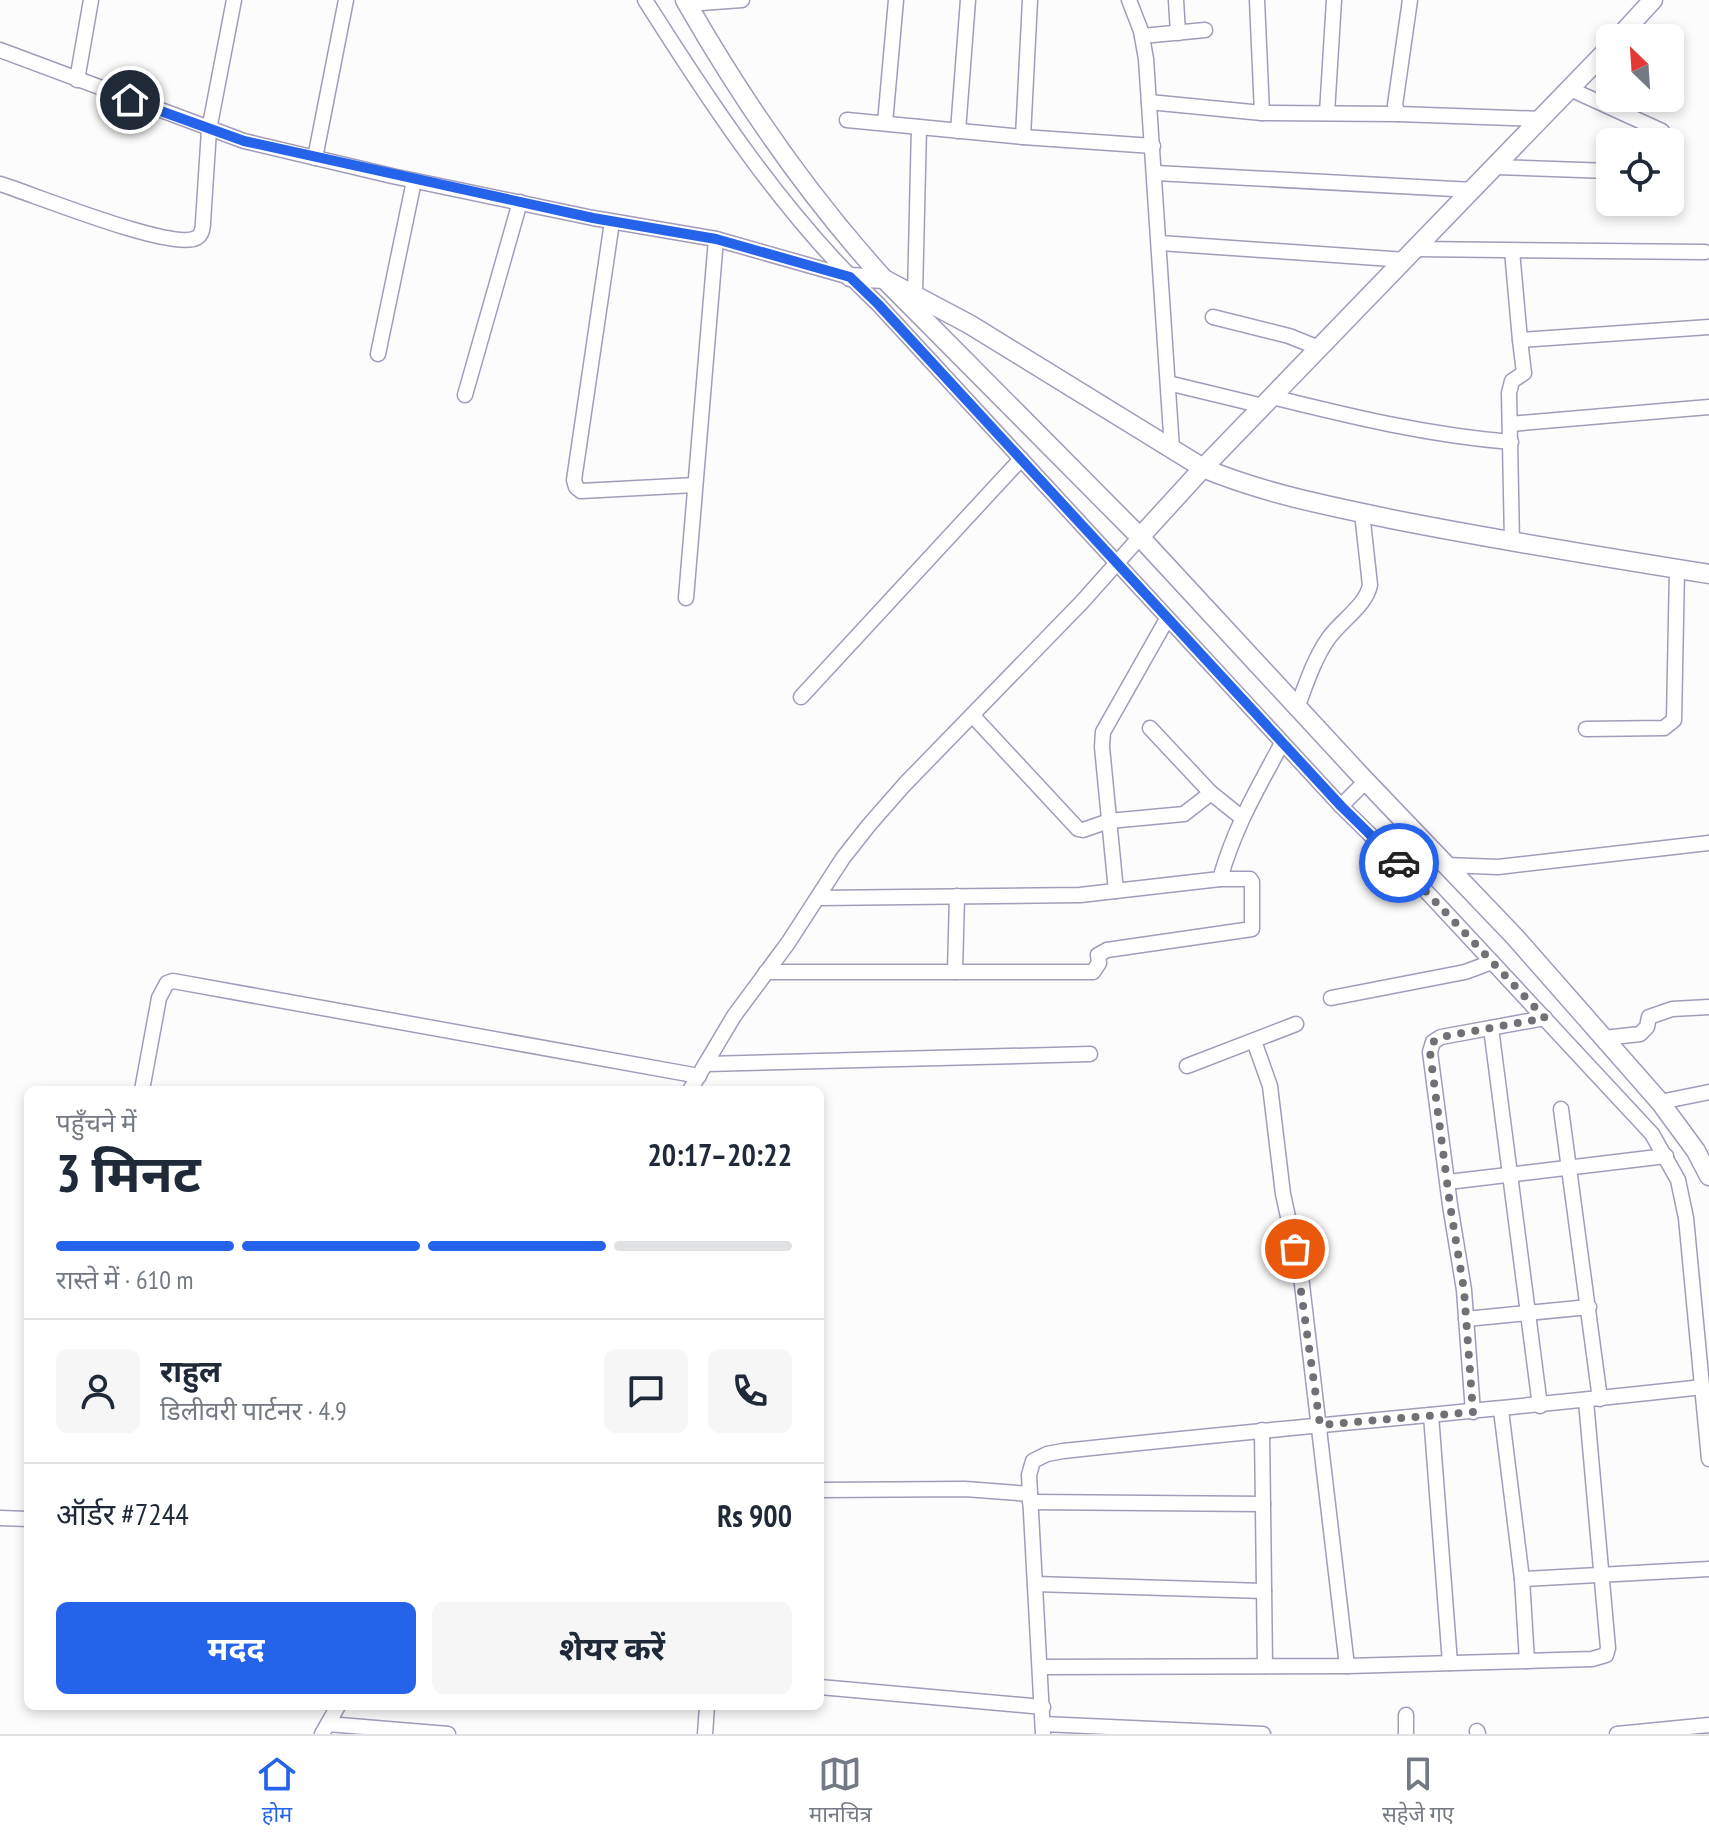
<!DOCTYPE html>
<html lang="hi">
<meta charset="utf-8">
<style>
body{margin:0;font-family:"PT Sans Narrow","Noto Sans Devanagari",sans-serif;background:#f6f6f7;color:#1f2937;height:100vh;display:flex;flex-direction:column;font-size:30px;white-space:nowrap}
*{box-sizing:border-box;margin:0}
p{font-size:26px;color:#747a83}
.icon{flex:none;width:44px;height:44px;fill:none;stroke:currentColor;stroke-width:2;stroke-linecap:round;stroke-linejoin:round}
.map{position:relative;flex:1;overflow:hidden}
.side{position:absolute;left:24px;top:1086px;width:800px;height:624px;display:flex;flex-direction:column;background:#fff;border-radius:12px;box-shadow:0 4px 12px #0003}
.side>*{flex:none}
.needle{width:52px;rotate:335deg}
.controls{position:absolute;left:1596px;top:24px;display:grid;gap:16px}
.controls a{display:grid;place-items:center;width:88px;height:88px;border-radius:12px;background:#fff;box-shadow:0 4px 12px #0003;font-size:40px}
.pin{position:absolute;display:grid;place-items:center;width:68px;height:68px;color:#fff;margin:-34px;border:4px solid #fff;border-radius:50%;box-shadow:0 2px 8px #0007}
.courier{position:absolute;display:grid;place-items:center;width:80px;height:80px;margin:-40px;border:6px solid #2563eb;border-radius:50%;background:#fff;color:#222;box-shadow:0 2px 10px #0007}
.summary em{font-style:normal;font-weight:700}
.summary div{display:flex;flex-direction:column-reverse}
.summary{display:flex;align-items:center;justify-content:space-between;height:136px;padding:0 32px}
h1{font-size:52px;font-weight:700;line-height:60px}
.bar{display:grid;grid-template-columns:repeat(4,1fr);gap:12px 8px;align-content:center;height:96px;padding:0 32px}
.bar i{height:10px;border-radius:6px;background:#e0e1e3}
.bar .on{background:#2563eb}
.bar p{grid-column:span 4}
.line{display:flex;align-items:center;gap:20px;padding:0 32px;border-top:2px solid #e0e1e3}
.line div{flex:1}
.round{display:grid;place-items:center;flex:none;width:84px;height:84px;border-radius:12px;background:#f6f6f7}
.cta{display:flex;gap:16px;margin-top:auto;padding:16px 32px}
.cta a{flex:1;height:92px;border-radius:12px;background:#2563eb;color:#fff;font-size:32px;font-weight:700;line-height:92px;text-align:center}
.cta a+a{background:#f6f6f7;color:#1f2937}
.tab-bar{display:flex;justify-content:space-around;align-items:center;height:112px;border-top:2px solid #e0e1e3;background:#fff;font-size:22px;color:#747a83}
.tab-bar a{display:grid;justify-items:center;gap:4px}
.tab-bar .on{color:#2563eb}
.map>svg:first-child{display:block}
</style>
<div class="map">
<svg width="1709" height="1734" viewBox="0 0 1709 1734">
<rect width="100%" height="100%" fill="#fcfcfc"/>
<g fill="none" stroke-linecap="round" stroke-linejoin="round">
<g stroke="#a19cba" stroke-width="17">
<g id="minor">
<path d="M645,0C714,109 784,215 878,304L1341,806L1411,875L1652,1134L1678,1180L1686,1218L1709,1459"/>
<path d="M1129,0L1141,31L1146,59L1172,449"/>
<path d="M1176,0L1178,33"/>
<path d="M1410,0L1395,105L1398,114L1542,119"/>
<path d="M687,4L742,0"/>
<path d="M1142,36L1205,30"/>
<path d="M0,50L244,141L392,176L593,218L716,239L850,277"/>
<path d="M77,80L91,0"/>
<path d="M1570,89L1662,131"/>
<path d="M1149,102L1262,113L1257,0"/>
<path d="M1262,113L1398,114"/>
<path d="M1327,113L1334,0"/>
<path d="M847,120L1023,137L1153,146"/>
<path d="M885,123L896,0"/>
<path d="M958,131L968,0"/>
<path d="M1023,137L1030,0"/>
<path d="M315,158L346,0"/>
<path d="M1496,167L1610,171"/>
<path d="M1156,173L1473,190"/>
<path d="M0,184C33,194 171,251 196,238C202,235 203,229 203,222L209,130L234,0"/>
<path d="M612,222L574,480L576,487L581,491L695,485"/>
<path d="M1160,243L1406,260"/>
<path d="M1415,249L1705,252"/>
<path d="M1512,251L1520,340L1709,327"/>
<path d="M915,295L919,127"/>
<path d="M1213,317L1289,336L1319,348"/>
<path d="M378,354L414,181"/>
<path d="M1168,383L1263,406"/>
<path d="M465,395L520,202"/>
<path d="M1272,397C1353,417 1427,435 1511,442"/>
<path d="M1510,424L1709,407"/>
<path d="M1512,542L1509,393L1512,381L1524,373L1520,340"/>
<path d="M686,598L716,239"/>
<path d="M801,697L1021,459"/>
<path d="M1297,708C1306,684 1314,659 1328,639C1340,621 1366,606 1370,585L1362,513"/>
<path d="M973,716L1078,829L1083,830L1109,821L1184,814L1211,793L1241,817"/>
<path d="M1150,728L1211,793"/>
<path d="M1586,729L1664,728L1674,720L1677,569"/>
<path d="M1341,806L1366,781"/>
<path d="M1446,865L1498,867L1709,843"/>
<path d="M1116,891L1102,747L1103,732L1167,619"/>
<path d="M818,898L1080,895L1220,879C1235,826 1257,790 1282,743"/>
<path d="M766,972H1093L1099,963L1098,955L1107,950L1252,929V882L1250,879H1220"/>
<path d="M955,972L957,896"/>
<path d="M1331,998L1465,972L1492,962"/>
<path d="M1491,1028L1540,1406"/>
<path d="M1604,1038L1640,1034L1647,1027L1649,1017L1672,1009L1709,1007"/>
<path d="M1254,1041L1270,1086L1283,1194L1301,1276L1347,1666"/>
<path d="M706,1064L1090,1054"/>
<path d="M1187,1066L1296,1024"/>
<path d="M142,1090L159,998L167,983L173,981L699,1076"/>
<path d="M690,1090L734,1016L788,943L843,858L869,825L905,784L1082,602L1140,537"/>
<path d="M1660,1102L1709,1092"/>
<path d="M1561,1109L1600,1399"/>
<path d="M1448,1182L1666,1156"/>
<path d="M1466,1319L1589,1307"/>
<path d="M1501,1410L1522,1579L1709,1569"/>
<path d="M1473,1412L1464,1290L1450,1205L1430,1052L1433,1042L1441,1037L1545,1018"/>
<path d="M1431,1415L1450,1663"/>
<path d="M1262,1430L1265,1666"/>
<path d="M820,1490L965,1489L1030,1494"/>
<path d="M1030,1502L1263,1504"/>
<path d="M0,1518L28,1519"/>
<path d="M1522,1579L1527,1661"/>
<path d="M1035,1584L1264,1591"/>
<path d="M1040,1667L1347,1666L1592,1659L1606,1655L1608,1648L1586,1401"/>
<path d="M820,1687L1043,1707"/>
<path d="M1406,1715V1734"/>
<path d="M328,1724L448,1734"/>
<path d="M1043,1724L1263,1734"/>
<path d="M1477,1731L1478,1734"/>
<path d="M322,1734L338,1706"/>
<path d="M705,1734L707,1706"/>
<path d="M1043,1734L1030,1494L1029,1475L1033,1461L1047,1454L1063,1451C1276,1428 1490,1411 1702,1387"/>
<path d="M1617,1734L1709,1725"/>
</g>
</g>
<g stroke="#a19cba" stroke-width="21">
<g id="tertiary">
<path d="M685,0C742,100 806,193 884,279L1140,537L1362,777L1515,937L1660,1102L1696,1151L1709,1176"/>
<path d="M1618,38L1653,0"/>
<path d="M850,277L884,279L969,324L1203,468C1263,493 1328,506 1391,519C1496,540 1603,557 1709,574"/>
<path d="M1140,537L1203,468L1610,47"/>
</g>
</g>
<use href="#minor" stroke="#fff" stroke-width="14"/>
<use href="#tertiary" stroke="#fff" stroke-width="18"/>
</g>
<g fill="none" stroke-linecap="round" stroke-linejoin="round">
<path stroke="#727077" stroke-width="8" stroke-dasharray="0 14.4" d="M1295,1249L1320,1425L1473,1412L1464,1290L1450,1205L1430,1052L1433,1042L1441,1037L1545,1018L1399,863"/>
<path stroke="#2563eb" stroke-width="10" d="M130,100L244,141L593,218L716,239L850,277L878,304L1341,806L1399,863"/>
</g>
</svg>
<div class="controls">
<a><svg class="needle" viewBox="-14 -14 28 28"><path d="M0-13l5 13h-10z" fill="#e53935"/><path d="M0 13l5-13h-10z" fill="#747a83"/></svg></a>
<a><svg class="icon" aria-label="locate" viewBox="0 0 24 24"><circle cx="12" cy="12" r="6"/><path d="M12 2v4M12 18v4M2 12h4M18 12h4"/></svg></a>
</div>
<div class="pin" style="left:1295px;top:1249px;background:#ea580c"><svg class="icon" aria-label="bag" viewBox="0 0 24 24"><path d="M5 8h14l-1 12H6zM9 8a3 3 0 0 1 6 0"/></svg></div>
<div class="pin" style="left:130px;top:100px;background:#1f2937"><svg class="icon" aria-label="home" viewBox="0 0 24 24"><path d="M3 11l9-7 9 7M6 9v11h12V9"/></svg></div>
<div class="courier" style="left:1399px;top:863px"><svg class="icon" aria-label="car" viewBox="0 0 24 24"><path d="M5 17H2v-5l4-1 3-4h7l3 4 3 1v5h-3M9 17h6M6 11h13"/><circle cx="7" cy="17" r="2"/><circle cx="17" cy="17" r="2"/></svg></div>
<section class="side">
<div class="summary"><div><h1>3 मिनट</h1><p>पहुँचने में</p></div><em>20:17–20:22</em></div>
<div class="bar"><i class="on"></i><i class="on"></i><i class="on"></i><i></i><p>रास्ते में · 610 m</p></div>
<div class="line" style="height:144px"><a class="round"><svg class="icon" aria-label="person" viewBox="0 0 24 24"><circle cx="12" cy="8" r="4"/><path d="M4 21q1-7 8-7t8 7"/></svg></a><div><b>राहुल</b><p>डिलीवरी पार्टनर · 4.9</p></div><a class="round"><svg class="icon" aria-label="chat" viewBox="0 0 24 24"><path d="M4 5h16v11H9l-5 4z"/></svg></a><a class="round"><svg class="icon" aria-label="phone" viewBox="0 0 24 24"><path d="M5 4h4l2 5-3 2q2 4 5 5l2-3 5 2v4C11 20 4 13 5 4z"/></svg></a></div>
<div class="line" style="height:104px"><div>ऑर्डर #7244</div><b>Rs 900</b></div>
<div class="cta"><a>मदद</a><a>शेयर करें</a></div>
</section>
</div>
<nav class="tab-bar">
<a class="on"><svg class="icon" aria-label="home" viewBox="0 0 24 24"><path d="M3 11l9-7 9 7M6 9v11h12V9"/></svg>होम</a>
<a><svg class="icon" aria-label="map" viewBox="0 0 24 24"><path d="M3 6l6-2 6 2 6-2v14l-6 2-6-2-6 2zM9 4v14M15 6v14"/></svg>मानचित्र</a>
<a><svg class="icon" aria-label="saved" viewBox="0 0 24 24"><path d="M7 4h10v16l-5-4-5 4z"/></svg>सहेजे गए</a>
</nav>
